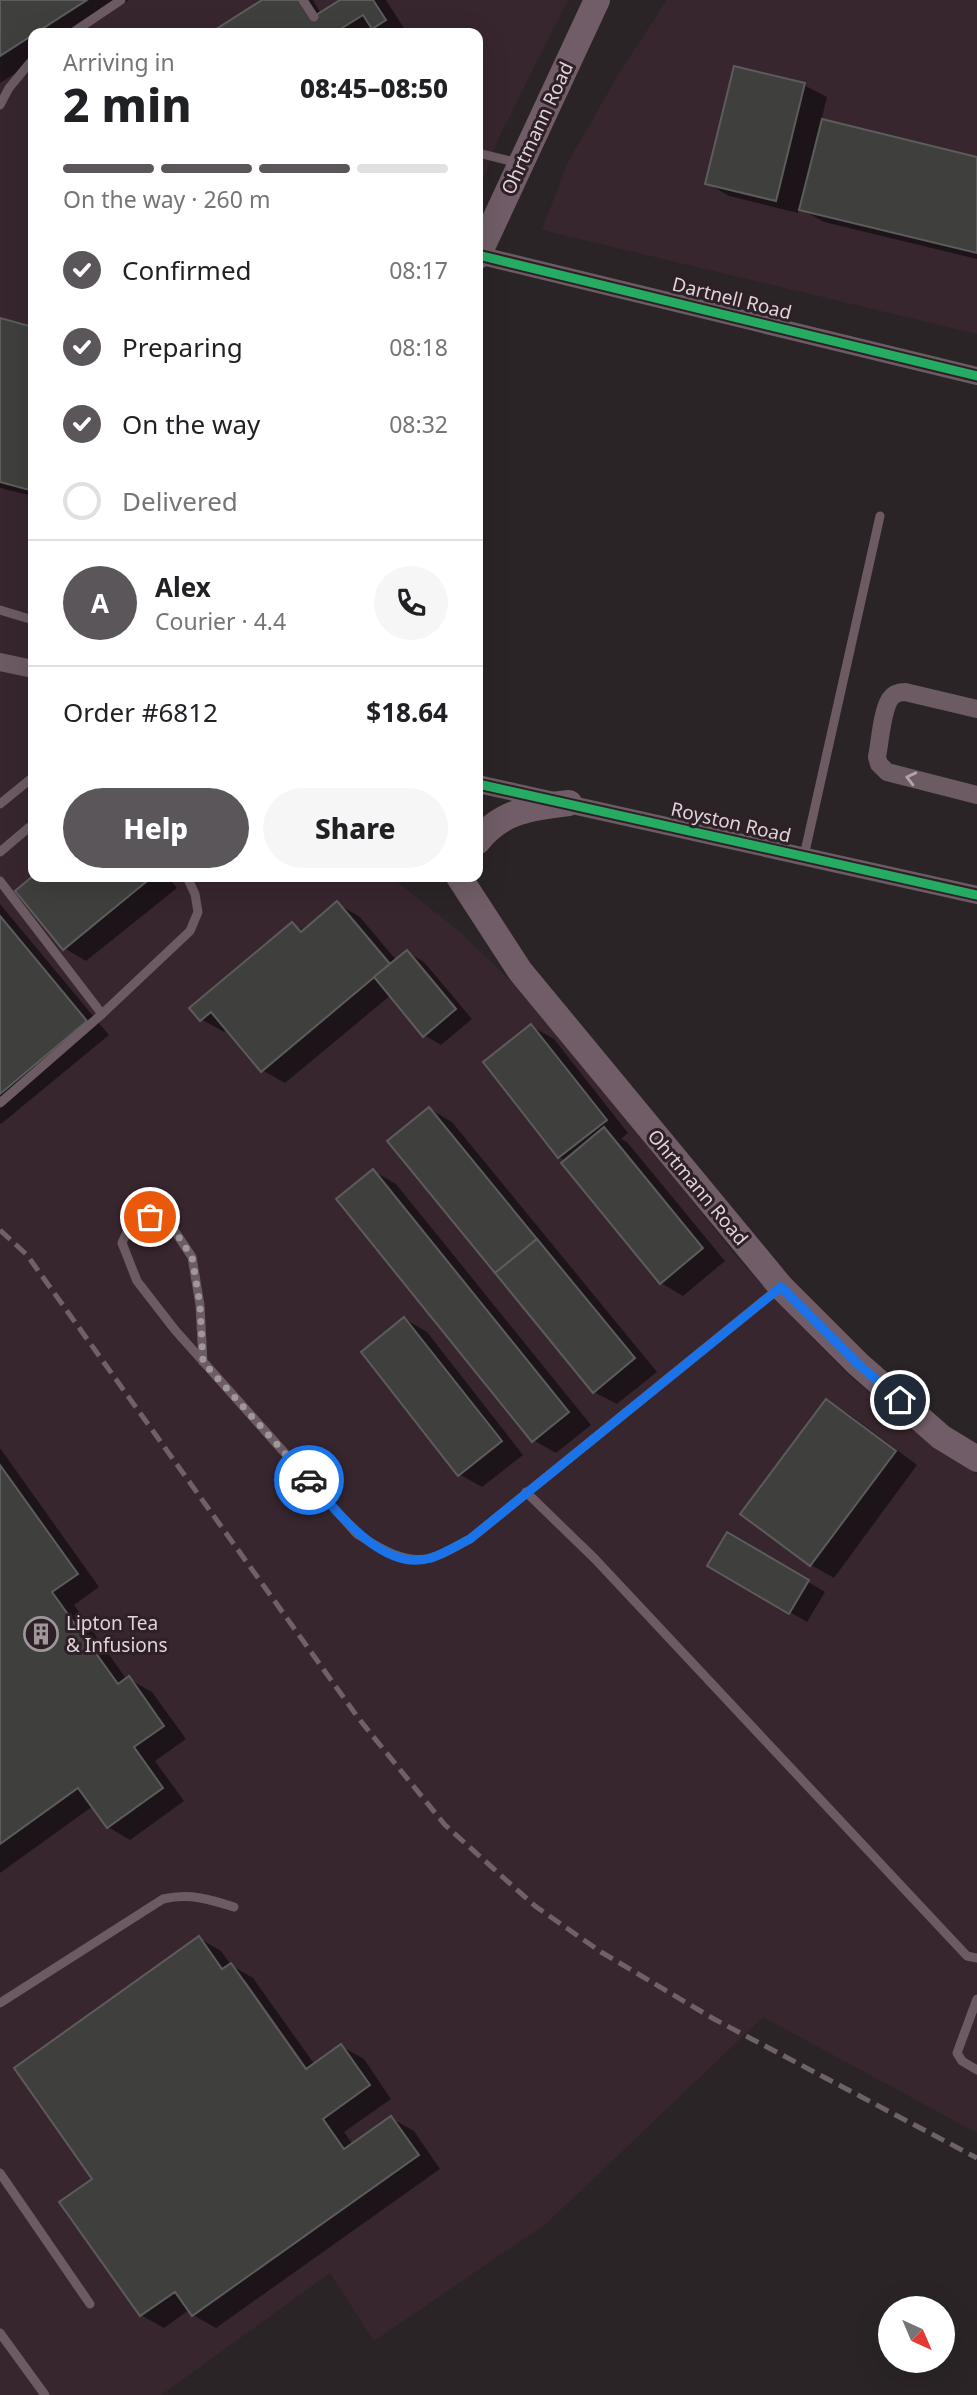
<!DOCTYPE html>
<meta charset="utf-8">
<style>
body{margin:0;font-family:"Noto Sans",sans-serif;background:#f6f6f6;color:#202124;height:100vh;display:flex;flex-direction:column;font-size:26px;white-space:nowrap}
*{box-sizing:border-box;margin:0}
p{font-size:23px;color:#757577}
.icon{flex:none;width:38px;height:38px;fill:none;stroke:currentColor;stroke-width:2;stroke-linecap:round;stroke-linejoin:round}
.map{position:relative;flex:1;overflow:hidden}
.panel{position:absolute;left:28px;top:28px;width:455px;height:854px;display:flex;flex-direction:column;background:#fff;border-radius:14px;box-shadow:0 7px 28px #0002}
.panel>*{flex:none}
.needle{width:46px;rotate:136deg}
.fabs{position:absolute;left:878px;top:2296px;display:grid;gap:14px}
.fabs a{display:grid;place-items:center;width:77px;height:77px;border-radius:50%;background:#fff;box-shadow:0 7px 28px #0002;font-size:35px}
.pin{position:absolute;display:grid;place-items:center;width:60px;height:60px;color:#fff;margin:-30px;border:4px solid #fff;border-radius:50%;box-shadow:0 2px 7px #0007}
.courier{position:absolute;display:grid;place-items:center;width:70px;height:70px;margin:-35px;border:5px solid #1a73e8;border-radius:50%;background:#fff;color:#222;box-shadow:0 2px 9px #0007}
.headline em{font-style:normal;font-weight:800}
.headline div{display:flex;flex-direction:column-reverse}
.headline{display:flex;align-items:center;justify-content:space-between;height:119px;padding:0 35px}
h1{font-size:46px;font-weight:800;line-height:52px}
.bar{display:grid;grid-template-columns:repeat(4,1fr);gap:10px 7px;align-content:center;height:84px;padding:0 35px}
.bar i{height:9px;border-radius:5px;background:#e0e0e0}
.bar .active{background:#5a565a}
.bar p{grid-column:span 4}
.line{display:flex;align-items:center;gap:18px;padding:0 35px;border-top:2px solid #e0e0e0}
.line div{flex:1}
.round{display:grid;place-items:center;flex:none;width:74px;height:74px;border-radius:37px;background:#f6f6f6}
ol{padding:0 35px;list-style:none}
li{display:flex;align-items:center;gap:21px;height:77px}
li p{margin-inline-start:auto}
li .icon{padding:7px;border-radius:50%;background:#5a565a;color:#fff;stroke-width:4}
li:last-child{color:#757577}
li i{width:38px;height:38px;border:4px solid #e0e0e0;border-radius:50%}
.action{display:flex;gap:14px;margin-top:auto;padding:14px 35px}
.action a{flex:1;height:80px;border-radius:42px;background:#5a565a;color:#fff;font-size:28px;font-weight:800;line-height:80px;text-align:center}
.action a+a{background:#f6f6f6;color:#202124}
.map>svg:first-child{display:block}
</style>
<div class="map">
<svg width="977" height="2395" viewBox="0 0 977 2395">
<rect width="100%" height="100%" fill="#2a2427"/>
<g fill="#38262f">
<path d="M0,0H568L500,135L478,191V33H33V877H391L461,933L543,1012L738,1259L849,1376L936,1447L977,1475V2133L763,2017L547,2223L374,2341L330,2273L161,2395H0Z"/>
<path d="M667,0H977V334L542,230L568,162L621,70Z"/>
</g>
<g fill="#0007" fill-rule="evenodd">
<path d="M0,0H129L78,33H33V62L0,83Z"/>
<path d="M265,0H313L321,14L343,0H386L407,33L380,31L377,33H213Z"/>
<path d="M804,85L827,97L821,121L977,158V259L824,222L799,208L798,213L729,196L707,183Z"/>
<path d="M0,320L33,329V496L0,488Z"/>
<path d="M35,877H168L177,888L86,961L64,948L17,891Z"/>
<path d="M0,904L109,1035L1,1124L0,1123Z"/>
<path d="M338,904L360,917L397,961L407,952L424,962L472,1019L441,1045L424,1035L391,995L285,1083L262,1070L228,1029L224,1032L201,1019L292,924L304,931Z"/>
<path d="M531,1026L554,1039L628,1133L621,1139L627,1142L725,1261L683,1296L661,1283L566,1161L559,1157Z"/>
<path d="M430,1109L452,1122L657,1372L617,1404L594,1392Z"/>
<path d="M373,1171L396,1184L591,1425L556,1453L533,1440Z"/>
<path d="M405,1319L427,1332L523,1455L482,1487L459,1474Z"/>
<path d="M826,1402L849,1414L917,1465L834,1578L811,1565L743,1514Z"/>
<path d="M0,1448L99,1587L74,1605L127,1680L129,1679L152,1692L186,1739L155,1761L184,1801L130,1840L108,1827L93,1806L0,1873Z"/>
<path d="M728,1534L825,1592L807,1622L709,1565Z"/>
<path d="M199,1938L221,1951L231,1965L253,1978L315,2065L341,2046L364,2059L391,2099L344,2132L353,2145L391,2118L414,2131L440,2169L216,2328L193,2315L189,2310L164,2328L141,2315L95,2179ZM241,1980H245L312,2075L309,2077Z"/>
</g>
<g fill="#3f3f3e" stroke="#5c5c5c" stroke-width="2">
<path d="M0,0H87L0,56Z"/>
<path d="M262,0H300L311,18L340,0H373L386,20L372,29L363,15L334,33H210Z"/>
<path d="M734,66L805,83L776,201L705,184Z"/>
<path d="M822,119L977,157V253L799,210Z"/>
<path d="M0,318L33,327V491L0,482Z"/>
<path d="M33,876V877H152L63,950L15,891Z"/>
<path d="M337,901L390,964L261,1072L211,1012L200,1021L189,1008L292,922L301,932Z"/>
<path d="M0,916L87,1021L0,1094Z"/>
<path d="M407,950L456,1009L423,1037L374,977Z"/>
<path d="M531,1024L607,1120L558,1158L483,1062Z"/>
<path d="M429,1107L537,1239L495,1273L387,1141Z"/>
<path d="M604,1127L703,1248L660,1284L561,1163Z"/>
<path d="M373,1169L569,1412L532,1442L336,1199Z"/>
<path d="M537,1239L635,1358L593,1393L495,1273Z"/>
<path d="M404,1317L502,1441L458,1476L361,1352Z"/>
<path d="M826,1399L896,1451L810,1566L740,1514Z"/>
<path d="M0,1465L78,1574L52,1592L118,1684L129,1676L164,1726L134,1747L163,1788L107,1828L78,1788L0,1844Z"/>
<path d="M727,1532L809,1580L789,1614L707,1566Z"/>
<path d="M199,1936L222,1969L231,1963L306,2069L341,2044L370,2085L323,2119L344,2149L391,2116L419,2155L192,2316L175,2292L140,2316L59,2202L92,2179L14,2068Z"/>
</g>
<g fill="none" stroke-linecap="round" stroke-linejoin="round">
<g stroke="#6c5b63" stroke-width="9">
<path d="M303,0L314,17"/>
<path d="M72,33L121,0"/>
<path d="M0,105L9,88L33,59"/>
<path d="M478,153L519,163"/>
<path d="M0,610L33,620"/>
<path d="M0,804L33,777"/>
<path d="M0,852L33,824"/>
<path d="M804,856L880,516"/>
<path d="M0,881L102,1014"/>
<path d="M0,1103L102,1014L190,931L198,912L195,894L187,877"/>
<path d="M203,1362L200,1305L192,1257L170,1224L150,1217L140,1219L129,1227L122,1243L137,1281L175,1330L357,1534C378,1547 404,1565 430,1558C443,1555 458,1545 470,1539L778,1289"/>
<path d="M526,1492L595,1559L967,1956L977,1958"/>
<path d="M977,1999L957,2053L962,2061L977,2070"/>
<path d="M0,2003L163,1899C189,1893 209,1899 234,1907"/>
<path d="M0,2173L90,2304"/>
<path d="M0,2333L45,2395"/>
</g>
<g stroke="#6c5b63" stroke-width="18">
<path d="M478,255L977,376"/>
<path d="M0,662L33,669"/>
<path d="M977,709L905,692C899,692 894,693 890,699C882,711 880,742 877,757L879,764L887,772L977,795"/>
<path d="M478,784L977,895"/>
</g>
<g stroke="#705d67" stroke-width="26">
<path d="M478,256L597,0"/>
<path d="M478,841C501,811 533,807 569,803"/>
<path d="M459,877L520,971L781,1287L858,1364L941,1437L977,1459"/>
</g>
<path stroke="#6e6168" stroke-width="5" stroke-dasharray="14 7" stroke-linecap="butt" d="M0,1230L27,1255L359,1719L445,1825L535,1906L601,1952L714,2019L977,2158"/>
<g stroke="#2e2026" stroke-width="13">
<g id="cycleway">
<path d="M478,255L977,376"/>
<path d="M478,784L977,895"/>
</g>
</g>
<use href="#cycleway" stroke="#26ab63" stroke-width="9"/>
</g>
<defs><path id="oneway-chevron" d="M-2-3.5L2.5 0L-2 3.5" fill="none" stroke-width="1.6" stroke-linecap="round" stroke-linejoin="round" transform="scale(1.75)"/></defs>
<use stroke="#b1a4aa" href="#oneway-chevron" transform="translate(911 778) rotate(-166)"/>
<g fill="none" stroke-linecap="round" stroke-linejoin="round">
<path stroke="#a0979b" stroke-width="7" stroke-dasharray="0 12.6" d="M150,1217L170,1224L192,1257L200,1305L203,1362L309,1480"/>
<path stroke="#1a73e8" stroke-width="9" d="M309,1480C337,1511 383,1573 431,1558C445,1553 458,1545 470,1539L781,1287L858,1364L900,1400"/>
</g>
<defs>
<g id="building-ring" transform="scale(1.75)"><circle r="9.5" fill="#2e2026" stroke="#a0979b" stroke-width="1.5"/><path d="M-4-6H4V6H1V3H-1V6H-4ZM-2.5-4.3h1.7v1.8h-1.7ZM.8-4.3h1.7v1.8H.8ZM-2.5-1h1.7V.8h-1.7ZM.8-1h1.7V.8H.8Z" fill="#a0979b"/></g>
</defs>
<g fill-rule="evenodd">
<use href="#building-ring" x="41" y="1634"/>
</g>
<g text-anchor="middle" stroke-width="6" stroke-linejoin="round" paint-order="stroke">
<g font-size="19" fill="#dfd5d9" stroke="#2e2026">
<text transform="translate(537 128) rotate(-65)" y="7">Ohrtmann Road</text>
<text transform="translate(732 298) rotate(14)" y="7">Dartnell Road</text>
<text transform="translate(731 822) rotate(13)" y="7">Royston Road</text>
<text transform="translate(698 1187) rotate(50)" y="7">Ohrtmann Road</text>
</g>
<g font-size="19" fill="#dfd5d9" stroke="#2e2026" text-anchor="start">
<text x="66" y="1630">Lipton Tea<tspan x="66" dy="22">&amp; Infusions</tspan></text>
</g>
</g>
</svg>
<div class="fabs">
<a><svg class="needle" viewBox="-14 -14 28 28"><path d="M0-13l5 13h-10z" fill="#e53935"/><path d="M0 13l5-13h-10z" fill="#757577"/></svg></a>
</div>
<div class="pin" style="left:150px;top:1217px;background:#ea580c"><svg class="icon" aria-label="bag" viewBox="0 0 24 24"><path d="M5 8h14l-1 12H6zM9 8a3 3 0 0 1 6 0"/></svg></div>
<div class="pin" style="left:900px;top:1400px;background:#1f2937"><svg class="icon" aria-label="home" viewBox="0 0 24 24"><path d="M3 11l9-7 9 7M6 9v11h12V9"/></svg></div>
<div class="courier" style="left:309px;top:1480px"><svg class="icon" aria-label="car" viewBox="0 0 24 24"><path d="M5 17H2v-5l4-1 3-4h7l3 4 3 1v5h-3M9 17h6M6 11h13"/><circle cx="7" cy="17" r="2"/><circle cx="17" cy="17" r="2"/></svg></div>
<section class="panel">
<div class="headline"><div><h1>2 min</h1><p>Arriving in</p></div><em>08:45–08:50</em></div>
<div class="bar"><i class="active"></i><i class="active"></i><i class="active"></i><i></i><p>On the way · 260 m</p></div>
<ol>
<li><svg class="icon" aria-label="check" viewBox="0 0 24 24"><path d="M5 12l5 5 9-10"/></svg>Confirmed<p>08:17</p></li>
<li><svg class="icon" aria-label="check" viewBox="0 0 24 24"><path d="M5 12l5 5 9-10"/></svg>Preparing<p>08:18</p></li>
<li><svg class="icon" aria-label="check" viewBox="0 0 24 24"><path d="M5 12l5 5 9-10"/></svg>On the way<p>08:32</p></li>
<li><i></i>Delivered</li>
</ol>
<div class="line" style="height:126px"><b class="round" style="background:#5a565a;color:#fff">A</b><div><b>Alex</b><p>Courier · 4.4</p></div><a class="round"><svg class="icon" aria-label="phone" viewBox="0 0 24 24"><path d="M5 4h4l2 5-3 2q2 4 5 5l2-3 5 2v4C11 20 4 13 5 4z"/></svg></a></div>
<div class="line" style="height:91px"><div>Order #6812</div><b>$18.64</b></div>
<div class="action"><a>Help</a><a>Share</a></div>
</section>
</div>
